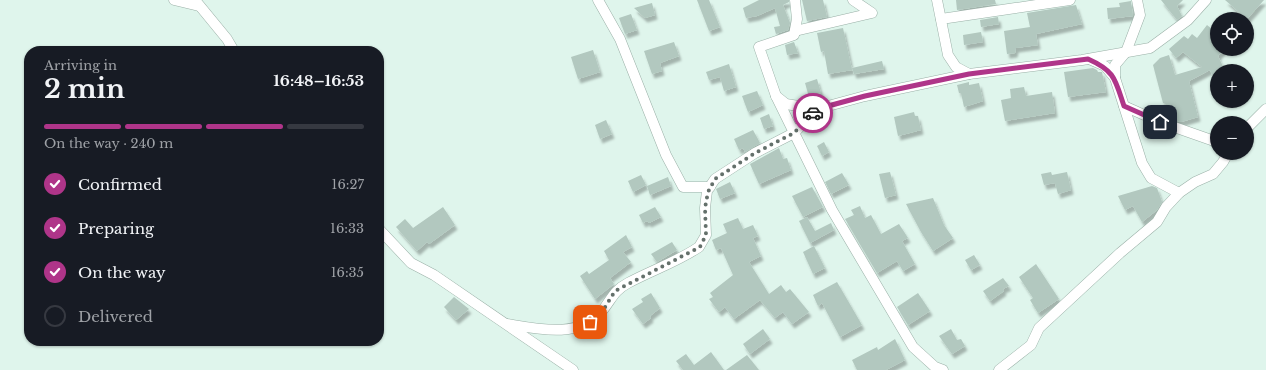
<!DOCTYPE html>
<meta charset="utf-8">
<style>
body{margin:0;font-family:"Libre Baskerville",serif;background:#20242c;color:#f1f3f6;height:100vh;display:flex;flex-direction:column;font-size:15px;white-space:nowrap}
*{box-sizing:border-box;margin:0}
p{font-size:13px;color:#9ea1a6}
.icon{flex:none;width:22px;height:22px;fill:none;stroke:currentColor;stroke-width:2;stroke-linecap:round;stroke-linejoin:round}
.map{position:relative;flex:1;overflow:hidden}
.sheet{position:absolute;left:24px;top:46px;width:360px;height:300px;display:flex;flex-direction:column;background:#171b24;border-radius:16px;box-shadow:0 1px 3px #0004}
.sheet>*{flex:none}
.controls{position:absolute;left:1210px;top:12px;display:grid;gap:8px}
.controls a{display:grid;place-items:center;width:44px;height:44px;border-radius:50%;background:#171b24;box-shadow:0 1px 3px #0004;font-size:20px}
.pin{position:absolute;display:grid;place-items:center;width:34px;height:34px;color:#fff;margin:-17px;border-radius:8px;box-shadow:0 2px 6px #0006}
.courier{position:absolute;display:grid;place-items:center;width:40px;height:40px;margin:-20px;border:3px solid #af3589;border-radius:50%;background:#fff;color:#222;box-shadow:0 1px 5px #0007}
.summary em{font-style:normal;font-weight:700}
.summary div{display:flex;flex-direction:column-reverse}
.summary{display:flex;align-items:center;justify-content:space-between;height:68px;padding:0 20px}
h1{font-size:26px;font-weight:700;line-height:30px}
.bar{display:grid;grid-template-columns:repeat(4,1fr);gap:6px 4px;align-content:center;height:48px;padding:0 20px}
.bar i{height:5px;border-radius:3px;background:#363941}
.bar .selected{background:#af3589}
.bar p{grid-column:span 4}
ol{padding:0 20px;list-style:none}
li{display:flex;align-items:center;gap:12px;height:44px}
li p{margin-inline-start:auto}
li .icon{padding:4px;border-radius:50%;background:#af3589;color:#fff;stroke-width:4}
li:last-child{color:#9ea1a6}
li i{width:22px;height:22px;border:2px solid #363941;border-radius:50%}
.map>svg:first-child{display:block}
</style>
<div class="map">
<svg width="1266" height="370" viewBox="0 0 1266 370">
<defs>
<filter id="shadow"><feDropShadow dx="2.5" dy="4.5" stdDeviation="1" flood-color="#0004"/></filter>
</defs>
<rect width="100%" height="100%" fill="#dff5ec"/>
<g fill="#b2c8bf" filter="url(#shadow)">
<path d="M697,0H709L720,27L709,31Z"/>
<path d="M759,0H789V2L783,5L790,23L788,30L776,34L774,27L780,26L775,8L757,16L746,18L743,8Z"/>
<path d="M802,0H823L827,17L807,21Z"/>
<path d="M956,0H995L996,4L957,10Z"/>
<path d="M1161,0H1183L1177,6L1182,16L1177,20Z"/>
<path d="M1225,0H1264L1247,19Z"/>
<path d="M1131,1L1133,16L1108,19L1107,8L1120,7L1119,3Z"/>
<path d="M652,3L655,15L645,18L634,8Z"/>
<path d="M1076,5L1082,24L1036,34L1038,45L1016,48L1015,53L1007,54L1004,31L1030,27L1027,13Z"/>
<path d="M631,14L637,30L625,34L619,18Z"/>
<path d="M998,17L999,24L981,27L980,20Z"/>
<path d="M1217,23V49H1224L1218,56L1225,71H1217V86L1210,70L1189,81L1198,117L1181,122L1170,119L1165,103H1163L1153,65L1160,58L1169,55L1175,75L1202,67L1183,52L1176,58L1169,49L1184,36L1188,39L1192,34L1197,38L1207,25L1212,29Z"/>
<path d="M843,28L852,70L828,74L824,51L821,52L817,33Z"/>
<path d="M981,32L983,42L964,45L963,35Z"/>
<path d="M674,42L679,56L660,63L662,71L652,74L644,51Z"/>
<path d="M794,42L798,53L787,55L785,45Z"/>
<path d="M593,50L600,72L578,79L571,57Z"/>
<path d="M882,61L884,69L854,74L852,68Z"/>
<path d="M729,64L736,87L724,91L720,77L709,80L706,72Z"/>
<path d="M1093,68L1097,70L1098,72H1102L1106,92L1068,97L1064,72Z"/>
<path d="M817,79L821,93L809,97L805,83Z"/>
<path d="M969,82V85L979,83L983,101L964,107L961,93H959L957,85Z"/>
<path d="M1024,87L1026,96L1052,92L1055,113L1005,121L1001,100L1011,98L1010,89Z"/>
<path d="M757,91L763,105L748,112L742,96Z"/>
<path d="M914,112L915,116H918L921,130L898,136L894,117Z"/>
<path d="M769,114L773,126L764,129L760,118Z"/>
<path d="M606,120L612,134L600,139L595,125Z"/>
<path d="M753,130L760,143L745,152L743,148L739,150L734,139Z"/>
<path d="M824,142L829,152L822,156L817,146Z"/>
<path d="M779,148L783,159L787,158L791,170L759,184L750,164Z"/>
<path d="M890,172L896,195L885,198L879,174Z"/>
<path d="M1051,172L1052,175L1067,172L1071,190L1058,194L1055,183L1044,185L1041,174Z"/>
<path d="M842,173L849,185L831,194L825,182Z"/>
<path d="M641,175L646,185L633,192L628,181Z"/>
<path d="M668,177L671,186L650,195L647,186Z"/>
<path d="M730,182L735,193L720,199L716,189Z"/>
<path d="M1152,186L1157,188L1162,202L1157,210L1142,222L1133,206L1125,210L1118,196Z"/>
<path d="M812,187L823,207L803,217L792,196Z"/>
<path d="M933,198L944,225L953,238L933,251L921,232L906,204Z"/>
<path d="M860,206L865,218L871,215L881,234L899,224L908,238L902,241L915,264L903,271L897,261L877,273L845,219L854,215L851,210Z"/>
<path d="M443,207L455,225L429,244L427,242L417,251L396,227L405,219L413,228Z"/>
<path d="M655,207L661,217L649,223L647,221L643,223L639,215Z"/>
<path d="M807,217L815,231L831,223L834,230L810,243L799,221Z"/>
<path d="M738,218L743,229L753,225L758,236L753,238L761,256L749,262L769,294L781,285L786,292L790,289L809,312L792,324L783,312L775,318L760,300L734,319L725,307L719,312L709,299L713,297L710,293L733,275L721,248L716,250L712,240L727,233L723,224Z"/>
<path d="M626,235L632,247L623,252L631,262L610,278L614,284L595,299L580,276L587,271L589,274L609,260L604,251Z"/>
<path d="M672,242L677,250L657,262L651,254Z"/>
<path d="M814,246L825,268L813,274L803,252Z"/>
<path d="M974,255L980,265L971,270L965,260Z"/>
<path d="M1036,264L1059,299L1038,313L1030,300L1033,298L1019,277Z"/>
<path d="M1003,278L1009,286L1003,289L1004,291L990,301L983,291Z"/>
<path d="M837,282L862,325L840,337L822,303L818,306L813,295Z"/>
<path d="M651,293L660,308L650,316L651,318L643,324L632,309L643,302L641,299Z"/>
<path d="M918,293L930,311L908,325L897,307Z"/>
<path d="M454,297L469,309L456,320L444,307Z"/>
<path d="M763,329L770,339L750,354L743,344Z"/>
<path d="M951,329L957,340L961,339L965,346L952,354L939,336Z"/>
<path d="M895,339L905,360L886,370H857L852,360L877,347L878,350Z"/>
<path d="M711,352L724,370H683L676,361L686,354L694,365Z"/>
<path d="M747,355L759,370H726Z"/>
</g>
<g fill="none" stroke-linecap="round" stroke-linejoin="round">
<g stroke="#9ab0a7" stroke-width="11">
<g id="minor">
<path d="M174,0L199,6"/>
<path d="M195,0L227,39L234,51"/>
<path d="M598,0L620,39L666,155L683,187H710"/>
<path d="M795,0L797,19L794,35L759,47L776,96L786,104L817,109"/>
<path d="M937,0L948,55L956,67L969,74L1082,60L1150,48L1188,20L1206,0"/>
<path d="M941,19L1070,0"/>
<path d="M795,31L872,13L853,0"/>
<path d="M1089,59L1105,66L1115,78L1142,163L1151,178L1179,193"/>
<path d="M1115,78V65L1126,52L1140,15L1137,0"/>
<path d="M776,96L832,210L913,347L935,367L943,370"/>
<path d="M1124,106L1160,122L1217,142"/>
<path d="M1247,128L1266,109"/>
<path d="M379,229L411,263L434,275L573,370"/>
<path d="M507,324C537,329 580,339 602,311C612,299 613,291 628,283C652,270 677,262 699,247L706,235L705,208L707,191L715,179L755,153L794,133L817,109L865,96L969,74"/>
<path d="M999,370L1031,345L1039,328L1120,253L1157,222L1166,207L1179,193L1195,182L1213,174L1223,162L1228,153"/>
</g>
</g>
<use href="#minor" stroke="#fff" stroke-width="10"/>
</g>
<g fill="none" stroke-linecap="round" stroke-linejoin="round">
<path stroke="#64706b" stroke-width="4" stroke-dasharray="0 7.2" d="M590,322L602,312L615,291L700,247L706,235L705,208L708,192L715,179L755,153L794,133L813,113"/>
<path stroke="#af3589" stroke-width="5" d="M813,113L817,109L865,96L969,74L1088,59C1115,71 1115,79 1124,106L1160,122"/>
</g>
</svg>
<div class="controls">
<a><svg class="icon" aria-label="locate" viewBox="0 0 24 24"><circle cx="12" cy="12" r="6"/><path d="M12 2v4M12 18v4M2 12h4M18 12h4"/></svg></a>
<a>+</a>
<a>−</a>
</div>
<div class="pin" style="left:590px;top:322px;background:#ea580c"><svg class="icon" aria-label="bag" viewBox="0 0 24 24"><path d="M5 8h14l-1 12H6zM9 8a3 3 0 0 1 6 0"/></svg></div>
<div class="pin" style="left:1160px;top:122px;background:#1f2937"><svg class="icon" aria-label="home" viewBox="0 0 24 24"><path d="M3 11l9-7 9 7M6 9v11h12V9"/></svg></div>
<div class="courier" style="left:813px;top:113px"><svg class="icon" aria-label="car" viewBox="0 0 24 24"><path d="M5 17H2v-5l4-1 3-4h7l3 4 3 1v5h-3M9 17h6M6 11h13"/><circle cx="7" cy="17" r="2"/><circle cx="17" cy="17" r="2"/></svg></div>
<section class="sheet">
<div class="summary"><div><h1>2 min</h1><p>Arriving in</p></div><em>16:48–16:53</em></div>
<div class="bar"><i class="selected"></i><i class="selected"></i><i class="selected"></i><i></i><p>On the way · 240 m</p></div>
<ol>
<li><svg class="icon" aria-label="check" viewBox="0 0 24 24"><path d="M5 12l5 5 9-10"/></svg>Confirmed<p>16:27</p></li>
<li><svg class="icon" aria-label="check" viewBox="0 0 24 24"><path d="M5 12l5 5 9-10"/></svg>Preparing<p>16:33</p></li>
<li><svg class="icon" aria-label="check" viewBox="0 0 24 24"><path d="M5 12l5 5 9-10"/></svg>On the way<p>16:35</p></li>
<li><i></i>Delivered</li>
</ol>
</section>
</div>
